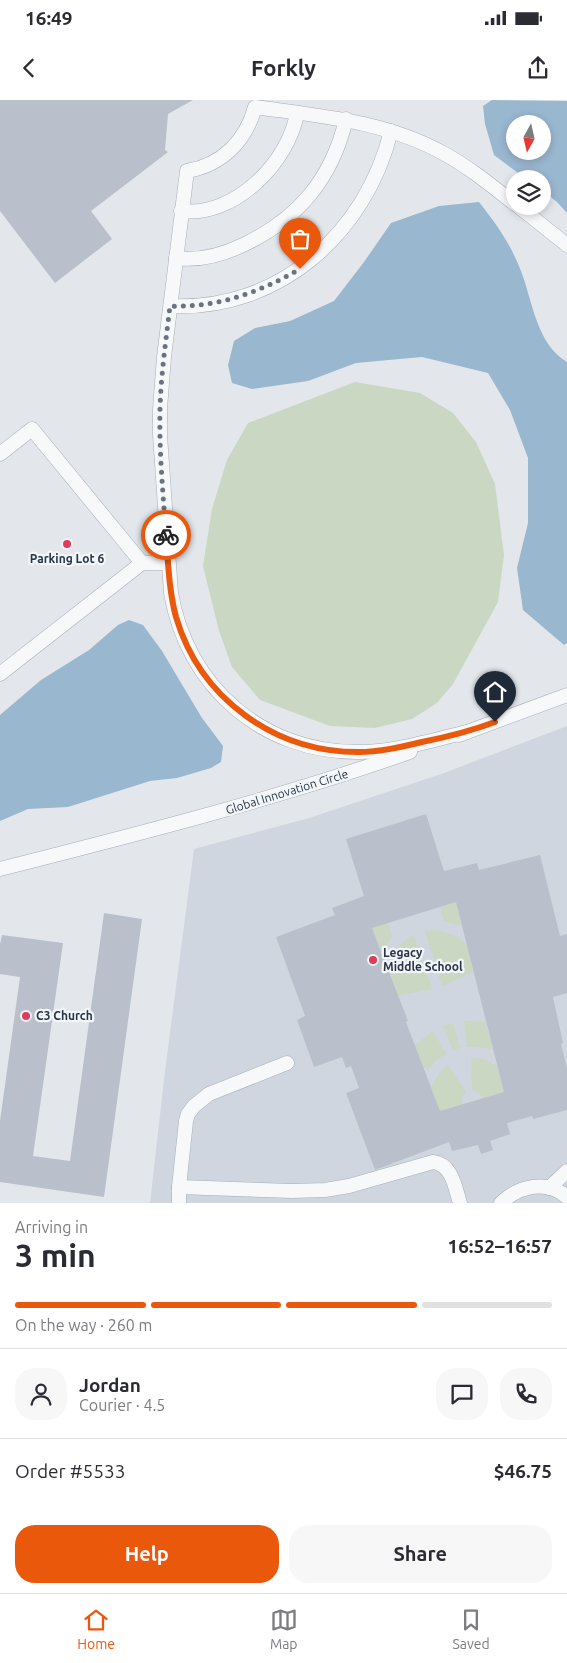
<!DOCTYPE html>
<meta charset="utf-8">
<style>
body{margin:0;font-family:Ubuntu,sans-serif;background:#f7f7f7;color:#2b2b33;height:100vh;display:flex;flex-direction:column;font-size:19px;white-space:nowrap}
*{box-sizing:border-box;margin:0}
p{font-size:16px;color:#7c7c81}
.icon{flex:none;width:28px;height:28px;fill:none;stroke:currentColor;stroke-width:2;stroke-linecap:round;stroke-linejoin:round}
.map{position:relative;height:1103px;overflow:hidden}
.sheet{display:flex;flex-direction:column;background:#fff;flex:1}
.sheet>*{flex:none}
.needle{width:32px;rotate:188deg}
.fabs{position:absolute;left:506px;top:15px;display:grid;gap:10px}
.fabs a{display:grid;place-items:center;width:45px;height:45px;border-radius:50%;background:#fff;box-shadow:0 2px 8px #0003;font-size:25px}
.pin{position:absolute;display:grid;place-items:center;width:42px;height:42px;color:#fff;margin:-51px -21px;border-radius:50% 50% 50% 0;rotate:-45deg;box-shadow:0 0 5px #0007}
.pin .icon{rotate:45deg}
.courier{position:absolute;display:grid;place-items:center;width:50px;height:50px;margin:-25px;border:4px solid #ea580c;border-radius:50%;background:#fff;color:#222;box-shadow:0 1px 6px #0007}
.overview em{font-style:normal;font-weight:700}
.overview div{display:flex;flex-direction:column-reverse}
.overview{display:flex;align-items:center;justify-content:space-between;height:85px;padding:0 15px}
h1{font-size:32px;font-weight:700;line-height:38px}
.bar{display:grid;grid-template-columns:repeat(4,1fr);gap:8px 5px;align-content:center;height:60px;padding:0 15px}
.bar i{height:6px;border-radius:4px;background:#e1e1e2}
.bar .active{background:#ea580c}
.bar p{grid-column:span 4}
.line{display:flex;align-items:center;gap:12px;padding:0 15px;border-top:1px solid #e1e1e2}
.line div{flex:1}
.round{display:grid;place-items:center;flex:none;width:52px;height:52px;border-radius:20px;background:#f7f7f7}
.action{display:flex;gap:10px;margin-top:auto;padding:10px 15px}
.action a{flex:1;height:58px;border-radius:20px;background:#ea580c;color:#fff;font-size:20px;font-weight:700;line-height:58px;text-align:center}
.action a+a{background:#f7f7f7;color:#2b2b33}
.status{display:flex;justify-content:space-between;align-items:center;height:35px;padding:0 25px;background:#fff;direction:ltr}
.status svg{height:14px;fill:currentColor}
header{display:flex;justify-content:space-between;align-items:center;height:65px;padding:0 15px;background:#fff;font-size:22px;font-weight:700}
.tab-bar{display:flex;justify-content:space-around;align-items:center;height:70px;border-top:1px solid #e1e1e2;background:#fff;font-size:14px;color:#7c7c81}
.tab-bar a{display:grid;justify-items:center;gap:2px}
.tab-bar .active{color:#ea580c}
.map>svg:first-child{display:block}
</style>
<div class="status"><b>16:49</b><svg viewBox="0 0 49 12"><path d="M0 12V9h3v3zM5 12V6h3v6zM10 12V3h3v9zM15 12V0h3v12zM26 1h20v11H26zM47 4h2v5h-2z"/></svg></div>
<header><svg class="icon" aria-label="back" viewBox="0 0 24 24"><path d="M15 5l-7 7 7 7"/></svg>Forkly<svg class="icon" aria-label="share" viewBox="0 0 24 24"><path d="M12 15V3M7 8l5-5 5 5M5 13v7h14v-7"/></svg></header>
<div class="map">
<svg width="567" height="1103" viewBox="0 0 567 1103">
<rect width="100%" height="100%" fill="#e3e7ec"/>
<path fill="#d0d6df" d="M567,626V1103H150L165,971L194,749L309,718L444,673Z"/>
<g fill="#c9d7c3">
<path d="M355,282L420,293L453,313L476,342L495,384L504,455L498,502L453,584L437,603L412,619L375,628L330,626L260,600L232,567L219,531L203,466L212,409L227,360L248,323Z"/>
<path d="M456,802L461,824L458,825L444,821L440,807Z"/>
<path d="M388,823L392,836L384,848H380L372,828Z"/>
<path d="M434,830C447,832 458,836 467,845L473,872L442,886L425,831Z"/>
<path d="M414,835L432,889L397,896C394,888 390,880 389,873C385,857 402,841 414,835Z"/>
<path d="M464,921L485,922L492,946L491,950L480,947H467Z"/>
<path d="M453,923L460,948L453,950L443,926Z"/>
<path d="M433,931L446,954L435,961L428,970L423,967L415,945Z"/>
<path d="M471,958L484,959L497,966L504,992L483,998L478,992L472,990Z"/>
<path d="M448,965L466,992L462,997V1005L440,1011L431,987L439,973Z"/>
</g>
<g fill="#9ab7d0" fill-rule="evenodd">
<path d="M492,0L567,1V113L557,102L543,91L542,79H526L494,55L485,24L483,6ZM515,24H542V51H515Z"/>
<path d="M479,102C497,125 510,143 521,171C533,202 536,243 567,262V543L564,545L523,510L517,468L528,423V358L510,310L488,273L422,257L356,263L308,281L252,289L232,283L228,265L234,241L255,228L290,221L334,201L364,162L391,123L439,106Z"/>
<path d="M129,520L143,525L162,551L202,618L223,646L221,662L211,668L177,678L150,681L68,707L28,709L0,721V615L41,580L89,550L118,525Z"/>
</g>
<g fill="#b9c0cb" fill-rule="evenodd">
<path d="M0,0H193L168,14L165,50L168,52L91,111L112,139L55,183L0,111Z"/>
<path d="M426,714L444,771L477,763L479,770L540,755L560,836L567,834V893L553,897L563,943L561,944L567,968V1010L533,1019L532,1016L507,1023L510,1034L490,1041L493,1050L481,1054L478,1045L452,1051L449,1042L375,1070L346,993L359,988L351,966L346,968L342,957L314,967L297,920L305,916L276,837L335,815L332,808L364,796L346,739ZM456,802L504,992L440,1011L406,922L408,921L372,828Z"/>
<path d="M104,813L142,819L104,1097L0,1082V1021L20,877L0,874V844L2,835L63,843L33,1056L70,1061Z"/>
</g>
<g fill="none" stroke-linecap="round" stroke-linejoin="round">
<g stroke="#a7aeb7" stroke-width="15">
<g id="minor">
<path d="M518,106L567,145"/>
<path d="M181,111C234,118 289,62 297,13"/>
<path d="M176,158C198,161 222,155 243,145C298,119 332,79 346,19"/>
<path d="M171,206C279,211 366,133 391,31"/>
<path d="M0,354L32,329L142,463"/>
<path d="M0,574L142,463H168"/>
<path d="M467,632C432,640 395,652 359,652C263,653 187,587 171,493L160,335V309L164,257L187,71C222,65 246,41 255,7C319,16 385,21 443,53C469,67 492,86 515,104"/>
<path d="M459,635L567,595"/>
<path d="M0,769C138,734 276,699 410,652"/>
<path d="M179,1087L292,1091L325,1090L349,1086L433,1062C452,1064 455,1087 460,1103"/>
<path d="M549,1088L567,1071"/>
<path d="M179,1103V1087L186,1021L188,1014L194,1006L209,994L287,963"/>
<path d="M501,1103C519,1086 547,1079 567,1097"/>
</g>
</g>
<use href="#minor" stroke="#f6f8fa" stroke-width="14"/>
</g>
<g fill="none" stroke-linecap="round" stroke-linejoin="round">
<path stroke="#697381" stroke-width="5" stroke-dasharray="0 9" d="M166,435C163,393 159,351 160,309C161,274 166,240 170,206C217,208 260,192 300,169"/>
<path stroke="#ea580c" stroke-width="6" d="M166,435C168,462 169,491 176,517C200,598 274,652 358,652C380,652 401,647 422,642C447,637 471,631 495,622"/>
</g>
<g fill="#de3c5b" stroke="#f3f6f9" stroke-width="2">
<circle cx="67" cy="444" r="5"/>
<circle cx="373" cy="860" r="5"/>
<circle cx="26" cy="916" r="5"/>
</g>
<g text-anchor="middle" stroke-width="4.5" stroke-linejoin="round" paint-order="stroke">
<g font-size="12" font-weight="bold" fill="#283547" stroke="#f3f6f9" text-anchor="start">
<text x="67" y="463" text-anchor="middle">Parking Lot 6</text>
<text x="383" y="857">Legacy<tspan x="383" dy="14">Middle School</tspan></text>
<text x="36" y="920">C3 Church</text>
</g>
<g font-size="12" fill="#283547" stroke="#f3f6f9">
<text transform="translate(287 692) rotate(-17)" y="4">Global Innovation Circle</text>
</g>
</g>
</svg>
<div class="fabs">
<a><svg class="needle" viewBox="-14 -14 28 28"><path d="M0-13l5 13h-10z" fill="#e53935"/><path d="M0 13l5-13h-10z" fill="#7c7c81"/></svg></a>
<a><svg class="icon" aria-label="layers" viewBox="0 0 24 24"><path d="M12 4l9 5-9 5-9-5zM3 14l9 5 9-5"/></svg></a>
</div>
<div class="pin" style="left:300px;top:169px;background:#ea580c"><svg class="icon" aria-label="bag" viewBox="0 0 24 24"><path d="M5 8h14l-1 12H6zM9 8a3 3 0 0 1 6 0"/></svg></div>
<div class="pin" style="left:495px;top:622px;background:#1f2937"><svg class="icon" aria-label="home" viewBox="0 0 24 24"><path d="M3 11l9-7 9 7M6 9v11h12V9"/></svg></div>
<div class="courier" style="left:166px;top:435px"><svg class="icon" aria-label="bike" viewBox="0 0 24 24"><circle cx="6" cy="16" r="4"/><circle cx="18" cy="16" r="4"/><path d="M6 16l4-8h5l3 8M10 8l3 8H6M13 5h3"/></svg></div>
</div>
<section class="sheet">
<div class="overview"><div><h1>3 min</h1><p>Arriving in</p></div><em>16:52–16:57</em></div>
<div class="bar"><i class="active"></i><i class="active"></i><i class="active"></i><i></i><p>On the way · 260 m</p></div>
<div class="line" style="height:90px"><a class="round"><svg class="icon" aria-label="person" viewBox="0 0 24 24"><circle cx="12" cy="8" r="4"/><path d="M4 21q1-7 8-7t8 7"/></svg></a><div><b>Jordan</b><p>Courier · 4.5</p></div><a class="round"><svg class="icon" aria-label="chat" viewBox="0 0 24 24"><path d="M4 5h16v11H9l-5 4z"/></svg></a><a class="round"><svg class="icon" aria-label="phone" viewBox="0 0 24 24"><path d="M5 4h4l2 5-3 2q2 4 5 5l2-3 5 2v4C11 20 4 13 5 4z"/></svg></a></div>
<div class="line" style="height:65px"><div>Order #5533</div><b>$46.75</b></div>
<div class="action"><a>Help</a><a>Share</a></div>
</section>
<nav class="tab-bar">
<a class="active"><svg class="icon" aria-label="home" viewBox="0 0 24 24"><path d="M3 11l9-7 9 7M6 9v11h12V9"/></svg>Home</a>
<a><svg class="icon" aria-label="map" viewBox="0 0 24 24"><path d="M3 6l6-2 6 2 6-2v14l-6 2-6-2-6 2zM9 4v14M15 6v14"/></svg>Map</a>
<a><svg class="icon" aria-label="saved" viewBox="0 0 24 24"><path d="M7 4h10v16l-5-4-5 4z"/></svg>Saved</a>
</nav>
